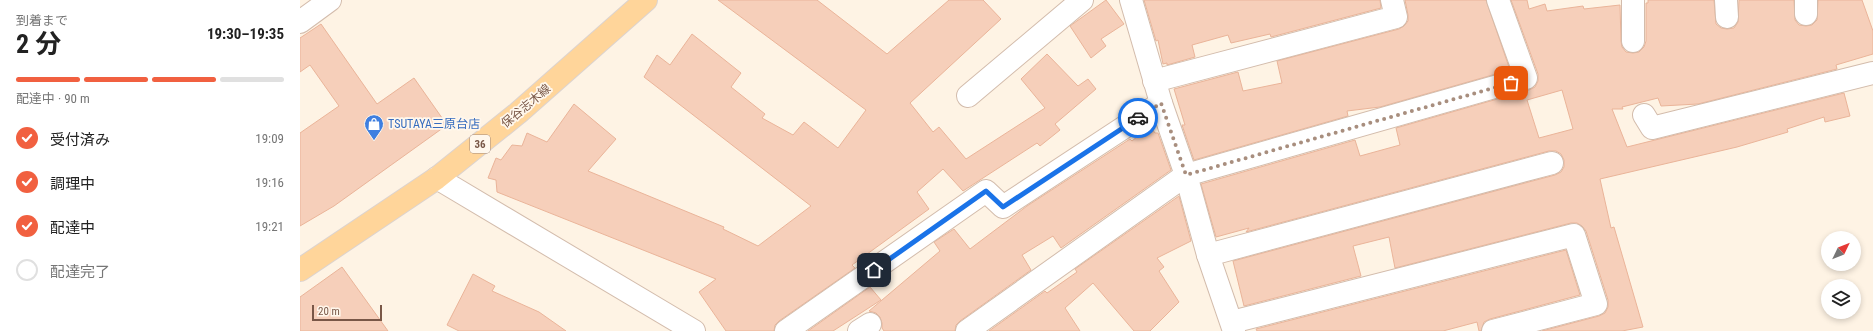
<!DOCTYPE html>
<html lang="ja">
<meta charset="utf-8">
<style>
body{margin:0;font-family:"Roboto Condensed","Noto Sans JP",sans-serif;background:#f6f6f6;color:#222;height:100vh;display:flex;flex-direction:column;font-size:15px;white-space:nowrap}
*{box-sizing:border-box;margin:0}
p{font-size:13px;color:#767676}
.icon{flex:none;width:22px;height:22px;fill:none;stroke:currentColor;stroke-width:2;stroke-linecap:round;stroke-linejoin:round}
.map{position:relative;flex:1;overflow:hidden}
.panel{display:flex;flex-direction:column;background:#fff;width:300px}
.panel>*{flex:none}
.needle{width:26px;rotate:47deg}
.buttons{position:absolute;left:1521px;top:231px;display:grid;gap:8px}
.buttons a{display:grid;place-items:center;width:40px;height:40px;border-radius:50%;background:#fff;box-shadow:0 2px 6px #0003;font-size:20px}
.scale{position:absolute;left:12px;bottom:10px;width:70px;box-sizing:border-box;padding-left:4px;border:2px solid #795747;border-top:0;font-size:11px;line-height:14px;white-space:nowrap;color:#795747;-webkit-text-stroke:3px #fff7ec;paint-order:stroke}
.pin{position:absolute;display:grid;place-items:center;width:34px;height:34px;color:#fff;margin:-17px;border-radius:8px;box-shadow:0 2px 6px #0006}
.courier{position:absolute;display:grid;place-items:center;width:40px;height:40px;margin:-20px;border:3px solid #1a73e8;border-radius:50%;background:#fff;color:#222;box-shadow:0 1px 5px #0007}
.headline em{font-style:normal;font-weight:700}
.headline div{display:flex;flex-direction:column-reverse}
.headline{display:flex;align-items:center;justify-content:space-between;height:68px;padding:0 16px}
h1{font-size:26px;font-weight:700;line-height:30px}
.bar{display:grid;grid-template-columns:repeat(4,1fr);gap:6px 4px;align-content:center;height:48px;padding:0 16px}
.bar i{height:5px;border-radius:3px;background:#e0e0e0}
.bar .active{background:#f16040}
.bar p{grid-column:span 4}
ol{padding:0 16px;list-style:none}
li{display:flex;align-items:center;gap:12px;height:44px}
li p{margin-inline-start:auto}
li .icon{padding:4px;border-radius:50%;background:#f16040;color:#fff;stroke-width:4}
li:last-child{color:#767676}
li i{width:22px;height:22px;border:2px solid #e0e0e0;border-radius:50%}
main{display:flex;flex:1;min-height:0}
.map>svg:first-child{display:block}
</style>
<main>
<section class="panel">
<div class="headline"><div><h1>2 分</h1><p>到着まで</p></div><em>19:30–19:35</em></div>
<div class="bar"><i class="active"></i><i class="active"></i><i class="active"></i><i></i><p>配達中 · 90 m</p></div>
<ol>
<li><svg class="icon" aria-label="check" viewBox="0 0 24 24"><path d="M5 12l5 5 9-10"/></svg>受付済み<p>19:09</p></li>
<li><svg class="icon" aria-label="check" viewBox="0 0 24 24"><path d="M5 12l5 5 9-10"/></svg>調理中<p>19:16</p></li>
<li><svg class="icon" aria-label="check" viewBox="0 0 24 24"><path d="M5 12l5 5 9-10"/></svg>配達中<p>19:21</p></li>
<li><i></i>配達完了</li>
</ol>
</section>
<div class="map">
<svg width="1573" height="331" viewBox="0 0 1573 331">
<rect width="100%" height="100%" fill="#fef3e4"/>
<g fill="#f6cfba" stroke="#eab499" fill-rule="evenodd">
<path d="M418,0H517L587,54L649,0H683L701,19L610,103L633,132L639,127L666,159L745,108L721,79L747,54L778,86L788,79L796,89L755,124L760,130L740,146L737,143L663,191L643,169L617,192L629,209L552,265L555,268L479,321L475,325L474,331H426L399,292L416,279L197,192L196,180L188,178L196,158L201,160L212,145L222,146L227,133L247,142L274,104L316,139L288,171L424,227L423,229L458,246L511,206L344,77L357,55L370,65L392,34L441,73L431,87L465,114L462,118L493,135L504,122L538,148L566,110Z"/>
<path d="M806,0L824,24L801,39L806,46L791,58L770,26Z"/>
<path d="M844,0H1080L1081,8L971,37L970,34L931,43L928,35L892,45L895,57L867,65V63L863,64L858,40L856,41Z"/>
<path d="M1105,0H1186L1210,70L1080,107L1047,111L1048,116L894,160L882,125H885L874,89L938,72L943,91L982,83L977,61L1099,29L1104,26L1108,21V15Z"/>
<path d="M1211,0H1227L1229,9L1245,4L1247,11L1283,6L1284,9L1320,5L1321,41L1322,47L1326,52L1333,53L1339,52L1344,47L1346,41V3H1348V0H1414L1416,24L1421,28L1427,29L1434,28L1438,22L1439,0H1494L1495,20L1499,25L1506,26L1512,25L1517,20L1518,0H1562L1573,31V54L1536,65L1537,69L1398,104L1361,106L1358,98L1322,107L1323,109H1312L1327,147L1544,93L1550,116L1525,122L1524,117L1487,129L1488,132L1437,147L1300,179L1311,228L1314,227L1343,327L1322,331H1242L1299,316L1305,313L1308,307V300L1286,231L1282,226L1277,223H1271L1095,268L1089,237L1053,246L1061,276L944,306L933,261L1255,175L1261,172L1264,167V160L1261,154L1256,151H1249L946,232L949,228L916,237L901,184L1055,140L1060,156L1100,145L1096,128L1229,90L1235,87L1238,81V74ZM1262,90L1273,129L1239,138L1227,100Z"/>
<path d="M21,24L77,104L114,78L147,125L34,206L0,226V133L39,106L10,65L0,72V38Z"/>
<path d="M850,126L855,133H858L871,170L761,248L753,236L722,255L731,270L660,321L656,325L655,331H584L582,328V323L580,317L576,313L569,311L640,251L634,242L654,229L670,249L727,206L830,139L832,141Z"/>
<path d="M879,196L891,241L857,258L864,267L859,271L879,302L850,331H834L793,283L765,308L780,331H689L745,291L747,293L777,272L775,269Z"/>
<path d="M1266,250L1280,295L1190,319L1184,322L1181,331H1179L1177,322L1143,331H957L956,329Z"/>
<path d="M42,267L88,331H0V297Z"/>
<path d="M173,274L195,286L192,291L239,312L266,331H159L147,325Z"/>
<path d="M570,287L581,300L533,331H508Z"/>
</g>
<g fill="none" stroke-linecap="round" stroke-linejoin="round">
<g stroke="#d3bcac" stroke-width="24">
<g id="minor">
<path d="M831,0L861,103L886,175L908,255L934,331"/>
<path d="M1333,0V41"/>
<path d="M1426,0L1427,17"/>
<path d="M1506,0V14"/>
<path d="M0,22L30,0"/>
<path d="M854,81L1096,17L1092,0"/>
<path d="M668,96L782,0"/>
<path d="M1344,115L1352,128L1573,73"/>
<path d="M137,178L394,331"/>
<path d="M908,255L1252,163"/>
<path d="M932,322L1274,235L1296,304L1193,331"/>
<path d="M486,331L686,191L703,207L861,103"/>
<path d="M559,331L570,324"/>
<path d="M667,331L886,175L1226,78L1198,0"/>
</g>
</g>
<g stroke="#dcd3cf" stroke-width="24">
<path id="major" d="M0,270L137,178L218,113L346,0"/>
</g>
<use href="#minor" stroke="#fff" stroke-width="22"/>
<use href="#major" stroke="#ffd59a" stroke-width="22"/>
</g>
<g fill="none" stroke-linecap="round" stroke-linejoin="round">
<path stroke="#a88e7e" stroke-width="4" stroke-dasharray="0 7.2" d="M838,118L861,103L886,175L1211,83"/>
<path stroke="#1a73e8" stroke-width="5" d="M574,270L686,191L703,207L838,118"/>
</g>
<defs>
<g id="shop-pin" transform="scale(1)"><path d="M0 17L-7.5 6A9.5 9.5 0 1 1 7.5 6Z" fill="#3f7fe0" stroke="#fff7ec"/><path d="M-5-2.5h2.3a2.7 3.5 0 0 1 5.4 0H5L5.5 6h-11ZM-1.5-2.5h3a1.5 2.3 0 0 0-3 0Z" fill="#fff"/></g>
</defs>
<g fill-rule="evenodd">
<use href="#shop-pin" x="74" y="124"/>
</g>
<g text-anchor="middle" stroke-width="3.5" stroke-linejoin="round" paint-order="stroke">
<rect fill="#fff7ec" stroke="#a18778" stroke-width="1" x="170" y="135" width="20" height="18" rx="3"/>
<g font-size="11" font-weight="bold" fill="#795747">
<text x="180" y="148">36</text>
</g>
<g font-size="12" fill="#795747" stroke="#fff7ec">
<text transform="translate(226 106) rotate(-40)" y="4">保谷志木線</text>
</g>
<g font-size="12" fill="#366cbe" stroke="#fff7ec" text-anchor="start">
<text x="88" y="128">TSUTAYA三原台店</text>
</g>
</g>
</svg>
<div class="buttons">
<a><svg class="needle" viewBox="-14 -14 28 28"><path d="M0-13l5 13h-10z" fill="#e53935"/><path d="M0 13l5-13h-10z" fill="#767676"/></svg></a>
<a><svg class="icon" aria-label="layers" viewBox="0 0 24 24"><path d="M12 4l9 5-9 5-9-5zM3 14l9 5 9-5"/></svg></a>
</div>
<div class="scale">20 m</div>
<div class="pin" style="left:1211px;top:83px;background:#ea580c"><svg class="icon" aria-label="bag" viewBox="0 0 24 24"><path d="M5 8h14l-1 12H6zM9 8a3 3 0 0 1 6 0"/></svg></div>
<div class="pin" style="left:574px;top:270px;background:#1f2937"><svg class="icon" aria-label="home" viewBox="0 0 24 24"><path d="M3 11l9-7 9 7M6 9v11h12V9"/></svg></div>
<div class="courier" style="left:838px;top:118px"><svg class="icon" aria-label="car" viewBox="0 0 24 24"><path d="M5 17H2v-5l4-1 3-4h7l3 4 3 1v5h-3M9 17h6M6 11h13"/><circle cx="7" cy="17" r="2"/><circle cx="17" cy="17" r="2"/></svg></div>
</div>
</main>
